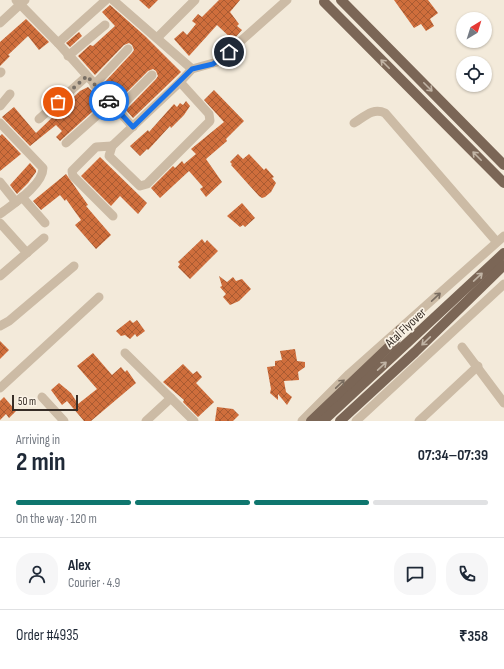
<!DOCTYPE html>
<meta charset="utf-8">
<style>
body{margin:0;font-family:"Sofia Sans Condensed",sans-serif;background:#f6f6f7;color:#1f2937;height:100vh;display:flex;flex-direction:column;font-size:15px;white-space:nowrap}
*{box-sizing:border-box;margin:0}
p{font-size:13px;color:#747a83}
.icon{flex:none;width:22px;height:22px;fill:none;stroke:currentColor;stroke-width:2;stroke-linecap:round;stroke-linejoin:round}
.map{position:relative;height:421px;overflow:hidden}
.sheet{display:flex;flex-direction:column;background:#fff;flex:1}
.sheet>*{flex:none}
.needle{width:26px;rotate:38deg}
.buttons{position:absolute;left:456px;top:12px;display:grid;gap:8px}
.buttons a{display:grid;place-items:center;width:36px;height:36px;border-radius:50%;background:#fff;box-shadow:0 1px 3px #0004;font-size:20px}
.scale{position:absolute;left:12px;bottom:10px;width:66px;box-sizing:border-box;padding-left:4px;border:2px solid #372e27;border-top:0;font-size:11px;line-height:14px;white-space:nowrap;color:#372e27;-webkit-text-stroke:3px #fbf3e6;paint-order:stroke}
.pin{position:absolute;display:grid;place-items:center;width:34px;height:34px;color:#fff;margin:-17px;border:2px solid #fff;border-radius:50%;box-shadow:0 1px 4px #0007}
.courier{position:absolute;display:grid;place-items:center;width:40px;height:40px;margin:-20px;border:3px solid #1a73e8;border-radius:50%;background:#fff;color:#222;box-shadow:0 1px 5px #0007}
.overview em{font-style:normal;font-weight:700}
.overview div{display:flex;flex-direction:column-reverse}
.overview{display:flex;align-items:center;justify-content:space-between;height:68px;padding:0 16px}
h1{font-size:26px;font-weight:700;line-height:30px}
.bar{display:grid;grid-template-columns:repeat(4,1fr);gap:6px 4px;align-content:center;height:48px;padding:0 16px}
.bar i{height:5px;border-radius:3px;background:#e0e1e3}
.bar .selected{background:#0f766e}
.bar p{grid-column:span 4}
.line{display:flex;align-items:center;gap:10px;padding:0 16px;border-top:1px solid #e0e1e3}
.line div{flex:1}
.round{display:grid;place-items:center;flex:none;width:42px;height:42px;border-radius:16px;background:#f6f6f7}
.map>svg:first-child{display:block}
</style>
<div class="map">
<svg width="504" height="421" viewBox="0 0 504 421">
<defs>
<pattern id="building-cross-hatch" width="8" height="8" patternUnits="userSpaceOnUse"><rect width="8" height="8" fill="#cf6e3c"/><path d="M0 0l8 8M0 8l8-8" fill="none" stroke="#a95b32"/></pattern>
</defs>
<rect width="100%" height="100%" fill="#f3eada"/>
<g fill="url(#building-cross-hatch)">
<path d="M139,0H158L149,9Z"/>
<path d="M219,0H240L230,12L239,24L237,26L242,30L233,40L217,25L189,56L174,39L183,31L187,35L196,24L192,21L198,14L202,17Z"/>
<path d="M394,0H428L438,13L430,19L434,26L426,31L421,24L414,28Z"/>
<path d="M110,5L145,36L181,72L133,118L126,110L156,79L158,76L156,71L153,69L148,71L118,101L103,84L132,53L134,50L132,45L129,43L124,45L95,75L78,56L90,45L93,46L115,26L102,12Z"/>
<path d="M26,19L49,42L39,50L28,36L8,55L10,56L0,66V42Z"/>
<path d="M79,32L82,36L70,47L66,43Z"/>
<path d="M88,87L103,102L60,141L56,137L62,131L56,125L30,146L2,117L14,107L36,133L80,91Z"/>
<path d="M214,90L244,121L226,139L227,141L206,159L222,182L206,197L200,189L203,187L189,171L160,198L151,188L173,166L175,168L182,161L184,164L196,154L191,149L224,122L204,100Z"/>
<path d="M186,101L190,106L184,115L171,128L170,126L148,150L147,149L140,156L130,146L148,130L149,132L174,104L177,107L180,103L183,105Z"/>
<path d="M2,134L21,154L0,171V136Z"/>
<path d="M238,154L243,159L249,154L264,170L266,168L274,177L272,178L276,183L271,192L265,197L262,198L259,196L231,165L232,164L230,162Z"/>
<path d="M100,157L147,203L138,214L120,196L111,206L81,176Z"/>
<path d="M30,163L36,170V172L28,183L17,194L10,185Z"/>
<path d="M66,174L88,205L86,206L111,235L96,249L75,225L81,220L66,199L65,201L60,195L41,210L33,201Z"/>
<path d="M242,203L255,218L245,227L243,225L240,227L227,216Z"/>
<path d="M202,239L205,243L207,240L218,251L190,279L178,267L180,264L178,262Z"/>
<path d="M219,276L227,282L233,277L236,281L242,279L251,289L239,301L230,305L223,297L226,294L220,287L222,286Z"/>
<path d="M130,320L133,323L137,320L145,331L137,337L135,334L130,339L125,335L121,336L116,331Z"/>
<path d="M0,341L9,350L0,359Z"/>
<path d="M295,349L297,361L305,362V367L298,372L299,380L284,381L286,392L292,397L287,405L278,394V400L270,393L271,389L267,367L275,366V361L282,360L280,351Z"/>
<path d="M93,353L112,375L121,367L125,372L127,370L136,383L91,421H84L67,401L62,405L51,390L59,383L71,393L78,404L97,389L77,366Z"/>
<path d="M183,364L193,374L197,371L202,377L196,383L214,402L198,417L183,402L184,400L163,382Z"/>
<path d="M4,397L16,411L9,418L6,414L0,420V401Z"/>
<path d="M217,407L233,409L239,415L233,421H215Z"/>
</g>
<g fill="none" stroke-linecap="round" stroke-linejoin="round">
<g stroke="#ccbba5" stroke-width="9">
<path d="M16,0L58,43L106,0"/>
<path d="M113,0L192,69L180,82"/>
<path d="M0,23L25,0"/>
<path d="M157,38L195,0"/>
<path d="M58,43L133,127"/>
<path d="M68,56L105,25"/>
<path d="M192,69L217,62L287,0"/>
<path d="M0,73L1,72"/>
<path d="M180,82L209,114L210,121L147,184L140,186L109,156L112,146Z"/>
<path d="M94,85L128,49"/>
<path d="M0,106L10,94"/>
<path d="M117,110L152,75"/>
<path d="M39,119L87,76"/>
<path d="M0,123L43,168C43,185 13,204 0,214"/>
<path d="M354,123C364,117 373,107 385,113L496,241"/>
<path d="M66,143L111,103"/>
<path d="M112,146L96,147L72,171L73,176L113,216"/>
<path d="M0,182L16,202"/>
<path d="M22,197L45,223"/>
<path d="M0,223L27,253"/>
<path d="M0,276L44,238"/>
<path d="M0,326L9,321L74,266"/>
<path d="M462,347L504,403"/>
<path d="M125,353L194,421"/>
<path d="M0,388L99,297"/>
<path d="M42,397L64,421"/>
<path d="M146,421L171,398"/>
<path d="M302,421L349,374L504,236"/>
<path d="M356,421L504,284"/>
<path d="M419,421L478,366"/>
</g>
<g stroke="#7b6656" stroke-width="10">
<path d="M341,0L504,165"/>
<path d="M324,2L504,183"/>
<path d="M311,421L395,341L400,330"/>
<path d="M323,421L504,253"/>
<path d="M340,421L415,352L504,265"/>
</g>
</g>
<defs><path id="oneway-shaft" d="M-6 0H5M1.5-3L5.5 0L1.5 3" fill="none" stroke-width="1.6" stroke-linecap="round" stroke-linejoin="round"/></defs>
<g stroke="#c1b4a5">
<use href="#oneway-shaft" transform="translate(385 64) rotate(-135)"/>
<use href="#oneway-shaft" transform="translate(428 87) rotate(45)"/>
<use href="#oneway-shaft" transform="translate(477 156) rotate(-135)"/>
<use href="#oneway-shaft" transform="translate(478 277) rotate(-43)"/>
<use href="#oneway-shaft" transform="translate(426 341) rotate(136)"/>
<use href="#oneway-shaft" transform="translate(382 366) rotate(-43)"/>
</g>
<g stroke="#7a6d60">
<use href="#oneway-shaft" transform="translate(436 297) rotate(-43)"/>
<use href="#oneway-shaft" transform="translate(340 384) rotate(-44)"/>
</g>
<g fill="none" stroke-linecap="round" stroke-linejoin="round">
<path stroke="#797066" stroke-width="4" stroke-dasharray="0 7.2" d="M58,102L87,76L109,101"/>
<path stroke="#1a73e8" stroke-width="5" d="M109,101L133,127L192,69L213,64L229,52"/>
</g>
<g text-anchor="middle" stroke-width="3.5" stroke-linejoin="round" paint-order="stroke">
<g font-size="13" fill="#372e27" stroke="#fbf3e6">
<text transform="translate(405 327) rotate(-43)" y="5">Atal Flyover</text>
</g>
</g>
</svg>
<div class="buttons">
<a><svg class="needle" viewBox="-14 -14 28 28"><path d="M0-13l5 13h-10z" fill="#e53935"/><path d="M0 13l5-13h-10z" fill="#747a83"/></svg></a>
<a><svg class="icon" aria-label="locate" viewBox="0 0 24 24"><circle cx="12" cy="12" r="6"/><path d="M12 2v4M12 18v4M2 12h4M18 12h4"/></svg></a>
</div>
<div class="scale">50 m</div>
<div class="pin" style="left:58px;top:102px;background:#ea580c"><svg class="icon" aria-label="bag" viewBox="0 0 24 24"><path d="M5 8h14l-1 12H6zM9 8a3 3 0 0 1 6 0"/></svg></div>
<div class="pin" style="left:229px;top:52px;background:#1f2937"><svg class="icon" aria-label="home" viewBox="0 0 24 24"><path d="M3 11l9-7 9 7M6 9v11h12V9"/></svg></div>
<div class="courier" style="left:109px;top:101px"><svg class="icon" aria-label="car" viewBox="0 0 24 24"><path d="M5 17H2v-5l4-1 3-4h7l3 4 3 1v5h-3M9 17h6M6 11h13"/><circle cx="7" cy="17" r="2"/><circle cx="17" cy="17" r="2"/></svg></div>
</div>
<section class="sheet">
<div class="overview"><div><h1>2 min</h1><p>Arriving in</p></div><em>07:34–07:39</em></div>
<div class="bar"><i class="selected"></i><i class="selected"></i><i class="selected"></i><i></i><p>On the way · 120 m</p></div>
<div class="line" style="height:72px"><a class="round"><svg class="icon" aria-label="person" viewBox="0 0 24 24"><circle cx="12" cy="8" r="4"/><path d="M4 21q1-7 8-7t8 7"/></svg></a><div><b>Alex</b><p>Courier · 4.9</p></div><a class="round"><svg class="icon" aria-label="chat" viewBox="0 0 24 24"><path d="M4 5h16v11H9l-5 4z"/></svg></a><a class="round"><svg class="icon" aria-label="phone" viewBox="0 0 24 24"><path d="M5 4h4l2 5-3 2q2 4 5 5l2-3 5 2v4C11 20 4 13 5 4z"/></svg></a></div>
<div class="line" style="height:52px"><div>Order #4935</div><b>₹358</b></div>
</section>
